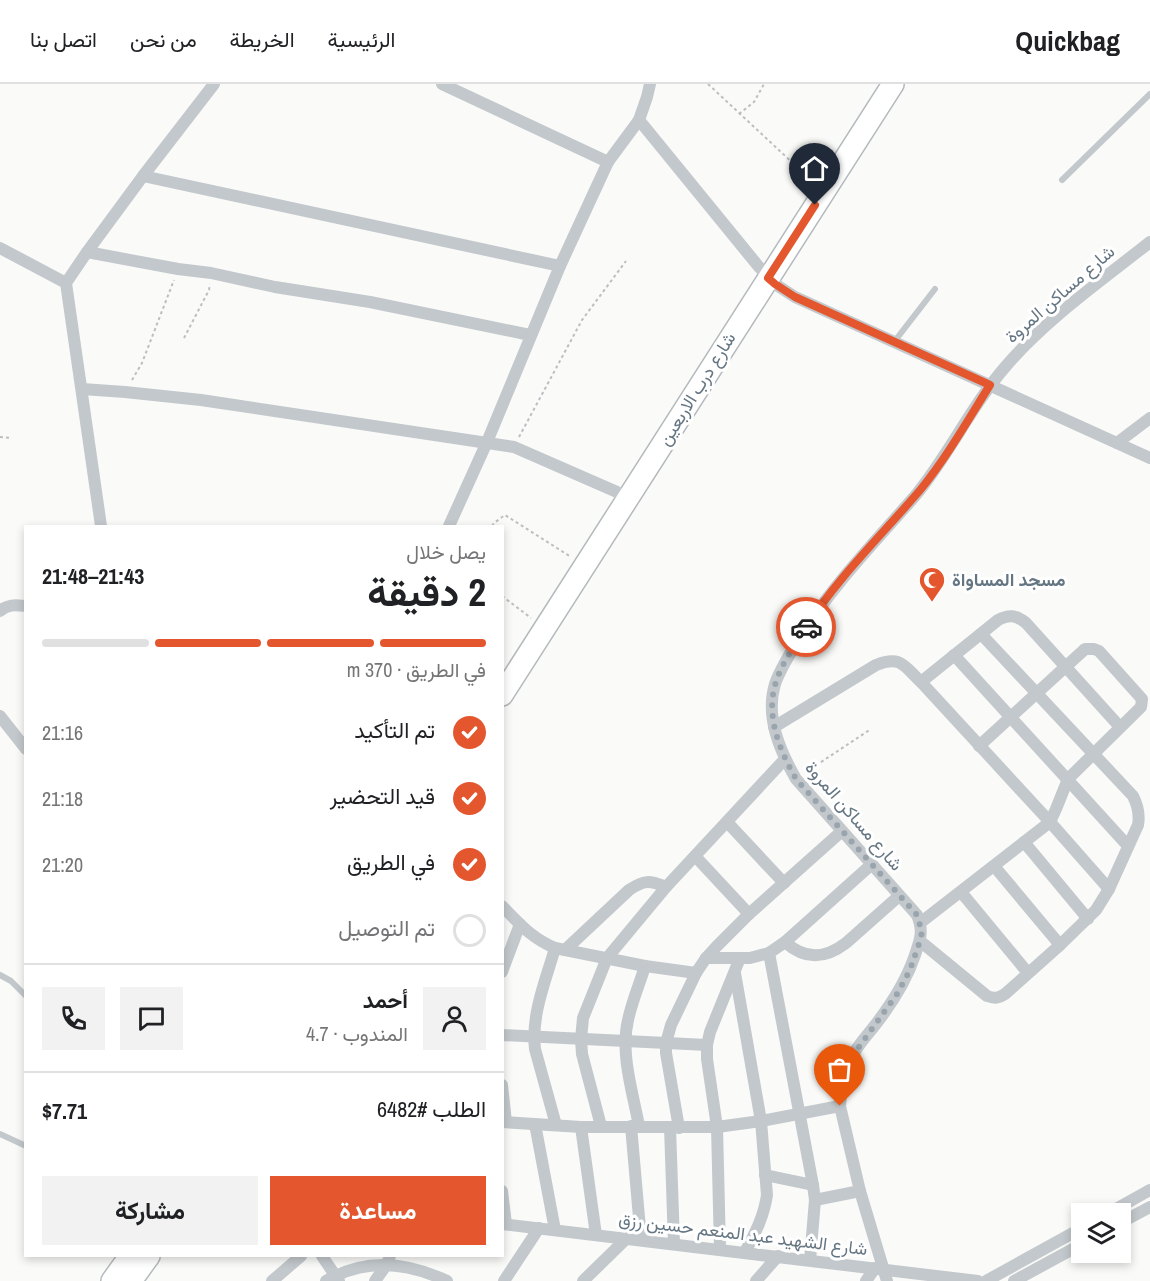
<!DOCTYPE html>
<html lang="ar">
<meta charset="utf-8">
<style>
body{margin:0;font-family:"Archivo Narrow",Vazirmatn,sans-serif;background:#f2f2f2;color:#202124;direction:rtl;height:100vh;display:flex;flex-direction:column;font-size:22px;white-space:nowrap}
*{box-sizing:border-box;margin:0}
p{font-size:20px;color:#757577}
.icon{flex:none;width:33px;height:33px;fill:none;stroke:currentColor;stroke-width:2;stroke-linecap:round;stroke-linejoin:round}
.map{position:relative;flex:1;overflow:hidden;direction:ltr}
.panel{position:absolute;left:24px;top:441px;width:480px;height:732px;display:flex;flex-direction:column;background:#fff;border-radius:0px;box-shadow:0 3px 9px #0003;direction:rtl}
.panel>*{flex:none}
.buttons{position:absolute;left:1071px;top:1119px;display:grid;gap:12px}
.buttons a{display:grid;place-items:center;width:60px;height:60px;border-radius:0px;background:#fff;box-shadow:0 3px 9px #0003;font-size:30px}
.pin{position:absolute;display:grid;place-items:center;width:51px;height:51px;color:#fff;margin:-62px -26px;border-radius:50% 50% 50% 0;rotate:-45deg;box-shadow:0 0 6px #0007}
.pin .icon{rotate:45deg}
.courier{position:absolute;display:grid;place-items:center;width:60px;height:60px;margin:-30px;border:4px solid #e4572e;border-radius:50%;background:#fff;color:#222;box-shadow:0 2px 8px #0007}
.summary em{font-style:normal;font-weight:700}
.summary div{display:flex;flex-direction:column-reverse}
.summary{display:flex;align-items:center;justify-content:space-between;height:102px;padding:0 18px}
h1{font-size:39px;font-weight:700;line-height:45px}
.bar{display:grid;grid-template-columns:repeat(4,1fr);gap:9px 6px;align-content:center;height:72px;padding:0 18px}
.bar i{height:8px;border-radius:4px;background:#e0e0e0}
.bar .active{background:#e4572e}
.bar p{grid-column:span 4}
.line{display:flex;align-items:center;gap:15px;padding:0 18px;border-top:2px solid #e0e0e0}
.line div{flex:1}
.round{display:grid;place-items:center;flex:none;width:63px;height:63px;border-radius:0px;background:#f2f2f2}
ol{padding:0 18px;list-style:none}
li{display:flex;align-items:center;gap:18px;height:66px}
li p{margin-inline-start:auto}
li .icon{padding:6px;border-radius:50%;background:#e4572e;color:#fff;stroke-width:4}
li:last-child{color:#757577}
li i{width:33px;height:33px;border:3px solid #e0e0e0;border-radius:50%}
.primary-button{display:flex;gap:12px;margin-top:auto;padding:12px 18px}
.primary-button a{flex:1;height:69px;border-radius:0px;background:#e4572e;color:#fff;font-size:24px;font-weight:700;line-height:69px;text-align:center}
.primary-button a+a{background:#f2f2f2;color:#202124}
header{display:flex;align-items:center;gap:36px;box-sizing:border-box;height:84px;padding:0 30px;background:#fff;border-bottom:2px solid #e0e0e0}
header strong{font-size:28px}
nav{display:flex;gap:33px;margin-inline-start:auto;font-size:21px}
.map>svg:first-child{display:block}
</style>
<header>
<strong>Quickbag</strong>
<nav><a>الرئيسية</a><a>الخريطة</a><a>من نحن</a><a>اتصل بنا</a></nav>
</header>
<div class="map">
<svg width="1150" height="1197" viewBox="0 0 1150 1197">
<rect width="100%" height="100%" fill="#fafaf8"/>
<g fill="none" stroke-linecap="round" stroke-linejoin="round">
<g stroke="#b4b9bd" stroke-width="24">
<g id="highway">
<path d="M502,611L893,0"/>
<path d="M112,1197L130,1172"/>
<path d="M131,1197L149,1172"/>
</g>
</g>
<g stroke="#bbbfc2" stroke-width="2" stroke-dasharray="3 3" stroke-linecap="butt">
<path d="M708,0L811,96"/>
<path d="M739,30L754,18L764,0"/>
<path d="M184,254L209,206L210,200"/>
<path d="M132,296L142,279L174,196"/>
<path d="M0,353L12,354"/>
<path d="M519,353L582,236L626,177"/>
<path d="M492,442L494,439L505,431L571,473"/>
<path d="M502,512L531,534"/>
<path d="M806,688L871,645"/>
</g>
<g stroke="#c3c8cc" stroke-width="6">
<path d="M1062,96L1150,10"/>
<path d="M894,258L935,205"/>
<path d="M0,891L11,897L26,912"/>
<path d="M0,1050L26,1062"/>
</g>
<g stroke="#c3c8cc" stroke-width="12">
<path d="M442,0L608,78"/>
<path d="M639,36L759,183L775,200L795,213L1150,374"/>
<path d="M143,92L214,0"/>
<path d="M0,164L66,199"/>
<path d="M87,168L178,185L211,189L275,203L370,218L530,251"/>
<path d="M82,305L125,308L201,316L514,363L617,408"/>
<path d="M1117,359L1150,334"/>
<path d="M101,442L66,199L87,168L143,92L560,182"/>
<path d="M449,442L487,358L560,182L608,78L639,36L647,13L650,0"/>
<path d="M0,527C8,520 15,521 26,522"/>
<path d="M954,571L1128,762"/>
<path d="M921,598L998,536C1009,530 1016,531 1026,539L1120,643"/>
<path d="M0,632L26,665"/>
<path d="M774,643L876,581C901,571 904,582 921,598L1050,738L1109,805"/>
<path d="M727,738L784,799"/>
<path d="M1024,758L1088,835"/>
<path d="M695,772L749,830"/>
<path d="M994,782L1060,861"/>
<path d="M961,808L1028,889"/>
<path d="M502,822C520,840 531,854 555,864L645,882L696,889"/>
<path d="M920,839L1050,738L1056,725L1068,695L1141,623L1142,615L1099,567L1094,565H1085L979,662"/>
<path d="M920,857L987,912C995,915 999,914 1005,910L1060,861L1096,826L1109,805L1138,741C1140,730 1138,722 1133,712L981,550"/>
<path d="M785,858C805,876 825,875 846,859L899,812"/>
<path d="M555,864C546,896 531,930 535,965L556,1041"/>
<path d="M565,866L629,806C644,796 649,796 666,803"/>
<path d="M769,869L813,1101L815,1116L810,1176"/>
<path d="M706,874H750L769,869L785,858L872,780"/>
<path d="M502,888L520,840"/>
<path d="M735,889L761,1037L767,1111C764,1132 755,1150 745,1168"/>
<path d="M502,951L707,961"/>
<path d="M502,1001L506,1038"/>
<path d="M502,1038L581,1043H717L761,1037L840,1022"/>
<path d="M535,1040L555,1146"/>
<path d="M601,1042L582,970L581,955L583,934L607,874L666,803L785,675"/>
<path d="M631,1042L641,1156"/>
<path d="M639,1042C633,1009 620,970 628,936C632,917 640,899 645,882"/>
<path d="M581,1043L596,1151"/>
<path d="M670,1043L674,1160"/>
<path d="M679,1044L666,969V959L671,941L696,889L706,874L717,862L749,830L842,747"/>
<path d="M765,1091L813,1101"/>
<path d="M502,1107L506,1140"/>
<path d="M815,1116L860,1107"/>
<path d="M1107,1130L1150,1106"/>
<path d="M1120,1139L1150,1123"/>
<path d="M502,1140L978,1197"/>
<path d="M720,1165L717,1043L707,975V961L710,948L740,874"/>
<path d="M322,1172L339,1197"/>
<path d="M272,1197L301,1172"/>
<path d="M326,1197C366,1173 407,1178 447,1197"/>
<path d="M375,1197L387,1180L390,1172"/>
<path d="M504,1197L539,1144"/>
<path d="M583,1197L627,1154"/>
<path d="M756,1197L778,1172"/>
<path d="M866,1197L875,1184"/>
<path d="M887,1197L860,1107L840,1022C841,1003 845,986 854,969C861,957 871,947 879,936C894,916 907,895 915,871C920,855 924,848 917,831L796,695C780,667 765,633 775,600C780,585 790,570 798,556C831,503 874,459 915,412C949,371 971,322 1006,282C1045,236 1102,196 1150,158"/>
<path d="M986,1197L1082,1144"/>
<path d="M1014,1197L1082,1160"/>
</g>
<use href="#highway" stroke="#fff" stroke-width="21"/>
</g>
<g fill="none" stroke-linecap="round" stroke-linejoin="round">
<path stroke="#99a4ac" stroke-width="6" stroke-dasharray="0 10.8" d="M806,543C795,561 781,580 775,601C766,634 780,667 796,695L917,831L922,848L920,857L910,886L897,910L854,970L843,995L840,1022"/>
<path stroke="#e4572e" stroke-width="8" d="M806,543C839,492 882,451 921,405C947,373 968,336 990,301L795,213L775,200L768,194L815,121"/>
</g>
<defs>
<g id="mosque-pin" transform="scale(1.35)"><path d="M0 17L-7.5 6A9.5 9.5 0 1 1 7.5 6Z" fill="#e4572e" stroke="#fff"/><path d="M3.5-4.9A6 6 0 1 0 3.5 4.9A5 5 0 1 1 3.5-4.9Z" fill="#fff"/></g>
</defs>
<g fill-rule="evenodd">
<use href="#mosque-pin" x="932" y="496"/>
</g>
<g text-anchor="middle" stroke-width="6" stroke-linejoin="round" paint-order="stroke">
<g font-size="18" fill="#657683" stroke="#fff">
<text transform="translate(1060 210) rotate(-41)" y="6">شارع مساكن المروة</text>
<text transform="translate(697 305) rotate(-58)" y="6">شارع درب الاربعين</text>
<text transform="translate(854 732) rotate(49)" y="6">شارع مساكن المروة</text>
<text transform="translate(743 1150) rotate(7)" y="6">شارع الشهيد عبد المنعم حسين رزق</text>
</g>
<g font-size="18" font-weight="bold" fill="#657683" stroke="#fff" text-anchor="start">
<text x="952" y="502">مسجد المساواة</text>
</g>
</g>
</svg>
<div class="buttons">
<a><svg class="icon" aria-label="layers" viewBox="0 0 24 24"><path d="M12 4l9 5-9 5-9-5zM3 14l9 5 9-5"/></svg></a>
</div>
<div class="pin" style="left:840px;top:1022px;background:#ea580c"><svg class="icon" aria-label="bag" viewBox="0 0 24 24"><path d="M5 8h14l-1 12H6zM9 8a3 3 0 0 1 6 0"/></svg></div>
<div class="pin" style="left:815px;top:121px;background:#1f2937"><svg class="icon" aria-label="home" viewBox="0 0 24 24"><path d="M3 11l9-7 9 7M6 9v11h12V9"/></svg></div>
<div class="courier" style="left:806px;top:543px"><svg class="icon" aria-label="car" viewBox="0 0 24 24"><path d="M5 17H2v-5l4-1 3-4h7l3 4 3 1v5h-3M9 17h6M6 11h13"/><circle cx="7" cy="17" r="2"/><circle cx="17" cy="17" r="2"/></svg></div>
<section class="panel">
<div class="summary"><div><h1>2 دقيقة</h1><p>يصل خلال</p></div><em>21:43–21:48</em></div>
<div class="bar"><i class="active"></i><i class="active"></i><i class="active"></i><i></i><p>في الطريق · 370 m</p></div>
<ol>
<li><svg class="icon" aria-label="check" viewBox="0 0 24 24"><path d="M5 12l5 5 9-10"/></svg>تم التأكيد<p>21:16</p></li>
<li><svg class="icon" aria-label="check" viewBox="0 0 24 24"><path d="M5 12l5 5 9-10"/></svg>قيد التحضير<p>21:18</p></li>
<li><svg class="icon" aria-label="check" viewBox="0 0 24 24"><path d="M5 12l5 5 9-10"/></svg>في الطريق<p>21:20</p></li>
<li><i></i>تم التوصيل</li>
</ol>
<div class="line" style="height:108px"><a class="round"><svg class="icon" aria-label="person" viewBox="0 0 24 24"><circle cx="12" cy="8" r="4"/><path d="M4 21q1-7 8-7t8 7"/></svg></a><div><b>أحمد</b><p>المندوب · 4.7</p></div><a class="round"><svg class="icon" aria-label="chat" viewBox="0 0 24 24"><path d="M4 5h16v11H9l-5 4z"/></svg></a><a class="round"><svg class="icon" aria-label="phone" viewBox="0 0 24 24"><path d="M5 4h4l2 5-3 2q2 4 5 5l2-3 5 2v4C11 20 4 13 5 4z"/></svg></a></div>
<div class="line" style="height:78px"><div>الطلب #6482</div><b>$7.71</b></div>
<div class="primary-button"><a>مساعدة</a><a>مشاركة</a></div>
</section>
</div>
